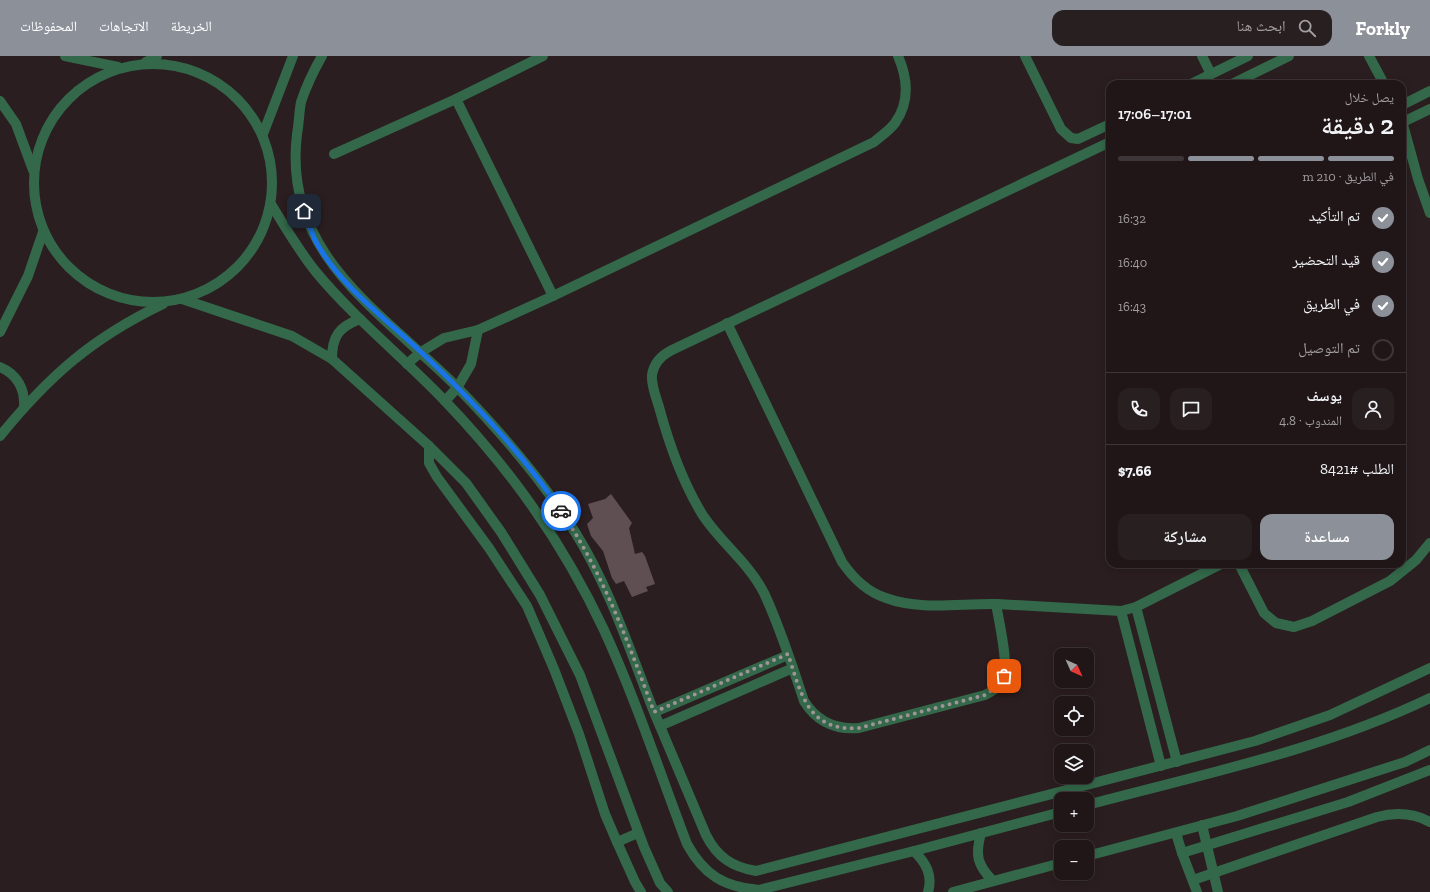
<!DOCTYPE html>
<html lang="ar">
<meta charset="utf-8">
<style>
body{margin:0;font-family:"Zilla Slab","Noto Naskh Arabic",serif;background:#281f21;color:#f1f3f6;direction:rtl;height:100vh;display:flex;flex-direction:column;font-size:15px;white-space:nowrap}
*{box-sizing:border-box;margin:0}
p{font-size:13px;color:#a29fa2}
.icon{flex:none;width:22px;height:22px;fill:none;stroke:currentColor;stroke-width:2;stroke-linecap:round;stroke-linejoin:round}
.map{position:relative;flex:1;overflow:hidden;direction:ltr}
.panel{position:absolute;left:1106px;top:24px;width:300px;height:488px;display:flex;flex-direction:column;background:#201618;border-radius:12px;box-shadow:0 2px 10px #0003,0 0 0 1px #3d3537;direction:rtl}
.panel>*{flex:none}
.needle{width:26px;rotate:135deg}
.controls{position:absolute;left:1054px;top:592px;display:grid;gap:8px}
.controls a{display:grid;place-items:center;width:40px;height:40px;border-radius:8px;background:#201618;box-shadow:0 2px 10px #0003,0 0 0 1px #3d3537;font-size:20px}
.pin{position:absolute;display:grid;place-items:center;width:34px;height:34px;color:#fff;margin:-17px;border-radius:8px;box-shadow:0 2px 6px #0006}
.courier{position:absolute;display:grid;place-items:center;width:40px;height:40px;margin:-20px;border:3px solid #1a73e8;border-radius:50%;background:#fff;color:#222;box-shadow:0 1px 5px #0007}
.summary em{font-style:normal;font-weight:600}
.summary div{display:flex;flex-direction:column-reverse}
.summary{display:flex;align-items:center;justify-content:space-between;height:68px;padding:0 12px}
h1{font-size:26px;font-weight:600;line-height:30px}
.bar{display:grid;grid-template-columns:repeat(4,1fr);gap:6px 4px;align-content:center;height:48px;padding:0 12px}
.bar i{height:5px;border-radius:3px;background:#3d3537}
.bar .active{background:#8c9099}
.bar p{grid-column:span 4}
.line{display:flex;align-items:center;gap:10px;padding:0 12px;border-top:1px solid #3d3537}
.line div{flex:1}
.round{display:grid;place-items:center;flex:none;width:42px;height:42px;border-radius:12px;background:#281f21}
ol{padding:0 12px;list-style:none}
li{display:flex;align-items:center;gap:12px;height:44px}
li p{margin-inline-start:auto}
li .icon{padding:4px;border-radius:50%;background:#8c9099;color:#fff;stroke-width:4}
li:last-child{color:#a29fa2}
li i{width:22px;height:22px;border:2px solid #3d3537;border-radius:50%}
.button{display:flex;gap:8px;margin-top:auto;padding:8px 12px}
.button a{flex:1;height:46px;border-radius:12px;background:#8c9099;color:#fff;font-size:16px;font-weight:600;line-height:46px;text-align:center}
.button a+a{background:#281f21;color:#f1f3f6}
header{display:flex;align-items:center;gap:24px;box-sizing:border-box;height:56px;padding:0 20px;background:#8c9099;color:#fff}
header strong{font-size:19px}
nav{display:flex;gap:22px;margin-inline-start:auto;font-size:14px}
.search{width:280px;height:36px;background:#281f21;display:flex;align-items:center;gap:10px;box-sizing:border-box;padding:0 14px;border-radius:12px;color:#a29fa2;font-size:15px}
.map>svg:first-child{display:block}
</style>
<header>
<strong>Forkly</strong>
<div class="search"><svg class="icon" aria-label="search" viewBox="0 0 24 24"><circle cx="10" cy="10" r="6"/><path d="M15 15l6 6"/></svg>ابحث هنا</div>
<nav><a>الخريطة</a><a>الاتجاهات</a><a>المحفوظات</a></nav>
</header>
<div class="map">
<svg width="1430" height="836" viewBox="0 0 1430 836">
<rect width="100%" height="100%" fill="#2b1e20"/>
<path fill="#5f4f52" d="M611,438L632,467L629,472L635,498L642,496L645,500L655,528L646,531L648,535L632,541L624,525L616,528L612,522L603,495L591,480L587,468L593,462L588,448L605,443Z"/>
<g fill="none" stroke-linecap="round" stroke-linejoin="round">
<g stroke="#33694a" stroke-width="10">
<path d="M322,0C314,14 306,31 301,46C299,56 299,68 297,78C282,199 382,256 456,330C500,375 541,422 575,476C610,532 630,595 654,656C671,697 689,738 706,779C717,801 732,811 756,815L1255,685L1330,659L1430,612"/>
<path d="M1025,0L1061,73L1071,82L1078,83L1110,68"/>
<path d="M1202,0L1211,18"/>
<path d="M1369,0L1384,28"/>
<path d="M146,6L157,0"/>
<path d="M1191,28L1248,0"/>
<path d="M1232,28L1289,0"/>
<path d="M456,43L553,240"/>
<path d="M1402,49L1430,35"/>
<path d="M1402,65L1418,123L1430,157"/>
<path d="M1403,66L1430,53"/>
<path d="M263,78L293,0"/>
<path d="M334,98L456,43L543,0"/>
<path d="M271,148C285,171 299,195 316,216C355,263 403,301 445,345C470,371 494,399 516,428C550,473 580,523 604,574C636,644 660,717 687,788C704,819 724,831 759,834L914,795L1061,756"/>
<path d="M182,243L292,280L332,303L429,390L466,427L501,476L540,539L580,619L644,791L660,827L668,836"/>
<path d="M727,267L842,506C853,522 867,536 886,542C921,555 961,547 997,548C1039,550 1080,553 1121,555L1136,551L1221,508"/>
<path d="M332,303C332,280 339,271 360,263"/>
<path d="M407,308L421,296L444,282L478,274L553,240L874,86C881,80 890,74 895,67C910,46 908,23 898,0"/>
<path d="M445,345L457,332L471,308L478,274"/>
<path d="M429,390V407L437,421L489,492L527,550L554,613L579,678L605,758L617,786L638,777"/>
<path d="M1239,508L1264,557L1276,567L1294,571L1312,565L1390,525L1416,504L1430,487"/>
<path d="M996,548C999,565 1008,605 1004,619C1001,629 994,635 985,639L859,672C835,674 817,666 804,645C792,609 780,571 764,537C749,507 720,486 702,458C682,425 669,388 659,351C656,341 651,329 652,319C654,306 662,299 672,294L1110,86"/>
<path d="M1136,551L1177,706"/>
<path d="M1121,555L1161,710"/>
<path d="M655,656L788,599"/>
<path d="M660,670L793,612"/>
<path d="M1087,749C1203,718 1322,694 1430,642"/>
<path d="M1202,769L1218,836"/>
<path d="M981,777C975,799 977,809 993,825"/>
<path d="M1176,777L1182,797L1348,746L1430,714"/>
<path d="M617,786L635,826L641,836"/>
<path d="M914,795C926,807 933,819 928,836"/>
<path d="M1182,797L1197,836"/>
<path d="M1087,800L1237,760L1405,706L1430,694"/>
<path d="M1193,824L1377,761C1396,756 1413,757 1430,766"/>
<path d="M953,836L1061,807"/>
</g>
<g stroke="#33694a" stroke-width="10">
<path d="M65,0L118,11"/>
<circle cx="153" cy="127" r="119"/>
<path d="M0,45L16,68L33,114"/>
<path d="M0,276L28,220L43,176"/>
<path d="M0,311C17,318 25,333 24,350"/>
<path d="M0,380C49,320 92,282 163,248"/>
</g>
</g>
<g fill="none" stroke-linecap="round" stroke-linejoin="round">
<path stroke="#9f9496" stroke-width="4" stroke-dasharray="0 7.2" d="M561,455C603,517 628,586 654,656L788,598C801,638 808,676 859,672L985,639L997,631L1004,620"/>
<path stroke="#1a73e8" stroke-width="5" d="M304,155C308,164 311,175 315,184C339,229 384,261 421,296C472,344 522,396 561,455"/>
</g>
</svg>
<div class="controls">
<a><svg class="needle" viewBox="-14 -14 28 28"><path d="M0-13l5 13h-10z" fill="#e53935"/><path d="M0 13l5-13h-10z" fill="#a29fa2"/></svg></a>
<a><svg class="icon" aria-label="locate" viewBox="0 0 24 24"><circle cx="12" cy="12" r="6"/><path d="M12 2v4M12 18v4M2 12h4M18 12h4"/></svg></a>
<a><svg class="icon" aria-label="layers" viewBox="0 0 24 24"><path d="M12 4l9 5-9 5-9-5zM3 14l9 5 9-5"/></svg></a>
<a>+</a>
<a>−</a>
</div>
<div class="pin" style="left:1004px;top:620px;background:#ea580c"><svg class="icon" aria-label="bag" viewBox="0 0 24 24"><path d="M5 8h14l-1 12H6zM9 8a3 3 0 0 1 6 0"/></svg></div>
<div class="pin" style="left:304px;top:155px;background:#1f2937"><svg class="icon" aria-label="home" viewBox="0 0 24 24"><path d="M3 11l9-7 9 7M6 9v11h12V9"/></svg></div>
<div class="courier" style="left:561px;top:455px"><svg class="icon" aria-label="car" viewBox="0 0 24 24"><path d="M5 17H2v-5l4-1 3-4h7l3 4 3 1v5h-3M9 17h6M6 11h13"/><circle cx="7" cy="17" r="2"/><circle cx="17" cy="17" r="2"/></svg></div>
<section class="panel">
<div class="summary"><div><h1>2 دقيقة</h1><p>يصل خلال</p></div><em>17:01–17:06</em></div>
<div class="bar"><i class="active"></i><i class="active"></i><i class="active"></i><i></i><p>في الطريق · 210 m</p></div>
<ol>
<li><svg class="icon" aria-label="check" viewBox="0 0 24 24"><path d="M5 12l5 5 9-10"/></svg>تم التأكيد<p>16:32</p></li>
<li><svg class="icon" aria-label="check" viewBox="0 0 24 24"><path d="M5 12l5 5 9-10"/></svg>قيد التحضير<p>16:40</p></li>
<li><svg class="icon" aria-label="check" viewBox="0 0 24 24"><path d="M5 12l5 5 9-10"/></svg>في الطريق<p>16:43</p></li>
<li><i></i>تم التوصيل</li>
</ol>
<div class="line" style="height:72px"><a class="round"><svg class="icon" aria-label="person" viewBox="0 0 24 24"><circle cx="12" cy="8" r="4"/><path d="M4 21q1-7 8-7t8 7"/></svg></a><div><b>يوسف</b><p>المندوب · 4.8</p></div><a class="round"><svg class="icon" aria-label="chat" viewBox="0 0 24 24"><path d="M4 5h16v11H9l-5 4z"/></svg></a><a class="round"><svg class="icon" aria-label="phone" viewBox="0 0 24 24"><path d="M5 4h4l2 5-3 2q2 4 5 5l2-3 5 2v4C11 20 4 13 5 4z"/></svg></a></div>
<div class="line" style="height:52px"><div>الطلب #8421</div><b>$7.66</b></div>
<div class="button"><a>مساعدة</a><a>مشاركة</a></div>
</section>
</div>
